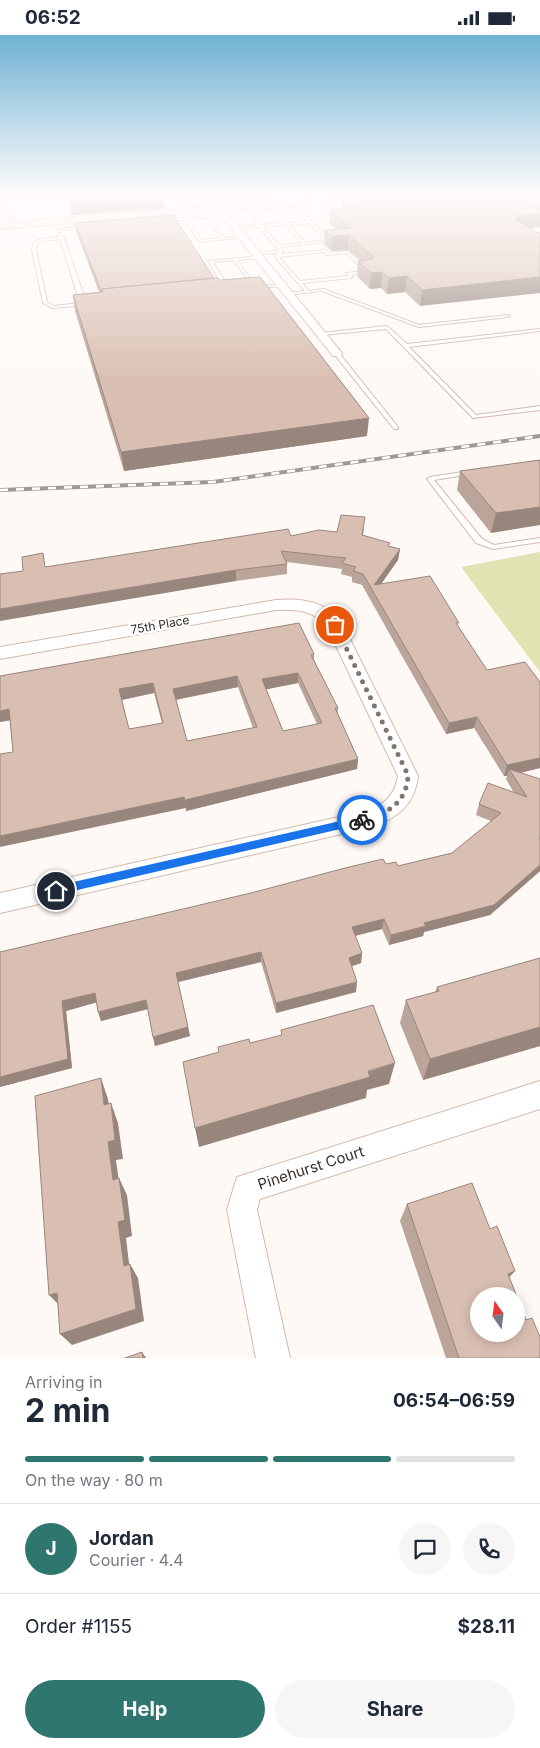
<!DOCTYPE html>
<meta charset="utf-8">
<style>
body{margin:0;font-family:Inter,sans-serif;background:#f6f6f7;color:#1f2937;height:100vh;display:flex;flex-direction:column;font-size:19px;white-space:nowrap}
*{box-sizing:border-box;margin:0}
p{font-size:16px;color:#747a83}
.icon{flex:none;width:28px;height:28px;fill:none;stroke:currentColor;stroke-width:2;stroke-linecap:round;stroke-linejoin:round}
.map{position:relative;height:1323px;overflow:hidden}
.side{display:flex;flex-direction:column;background:#fff;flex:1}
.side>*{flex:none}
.needle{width:32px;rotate:346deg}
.tools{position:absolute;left:470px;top:1252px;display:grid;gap:10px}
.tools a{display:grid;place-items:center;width:55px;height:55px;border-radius:50%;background:#fff;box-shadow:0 2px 12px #0003;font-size:25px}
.pin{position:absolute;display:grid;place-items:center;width:42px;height:42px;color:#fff;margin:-21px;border:2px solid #fff;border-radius:50%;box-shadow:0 1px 5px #0007}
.courier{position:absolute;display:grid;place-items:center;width:50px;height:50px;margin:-25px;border:4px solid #1a73e8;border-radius:50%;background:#fff;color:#222;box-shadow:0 1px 6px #0007}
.summary em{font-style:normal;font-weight:700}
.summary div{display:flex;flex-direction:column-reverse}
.summary{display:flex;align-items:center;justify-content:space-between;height:85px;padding:0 25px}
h1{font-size:32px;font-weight:700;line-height:38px}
.bar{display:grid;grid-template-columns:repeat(4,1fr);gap:8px 5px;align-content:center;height:60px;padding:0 25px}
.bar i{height:6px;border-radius:4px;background:#e0e1e3}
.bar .selected{background:#2f766e}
.bar p{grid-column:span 4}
.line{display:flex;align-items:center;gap:12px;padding:0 25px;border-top:1px solid #e0e1e3}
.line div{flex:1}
.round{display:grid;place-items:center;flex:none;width:52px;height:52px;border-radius:26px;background:#f6f6f7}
.cta{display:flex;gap:10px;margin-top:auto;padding:10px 25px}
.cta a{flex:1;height:58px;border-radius:30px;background:#2f766e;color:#fff;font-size:20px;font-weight:700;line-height:58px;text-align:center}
.cta a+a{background:#f6f6f7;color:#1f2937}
.status{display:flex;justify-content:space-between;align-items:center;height:35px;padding:0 25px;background:#fff;direction:ltr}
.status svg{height:14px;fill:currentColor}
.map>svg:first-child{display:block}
</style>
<div class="status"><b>06:52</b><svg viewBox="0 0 49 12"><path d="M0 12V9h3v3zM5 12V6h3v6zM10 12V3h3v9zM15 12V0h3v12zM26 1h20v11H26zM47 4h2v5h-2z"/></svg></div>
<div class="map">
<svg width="540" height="1323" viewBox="0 0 540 1323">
<rect width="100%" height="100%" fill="#fff9f6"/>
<path fill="#e0e3b2" d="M540,517V637L461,532Z"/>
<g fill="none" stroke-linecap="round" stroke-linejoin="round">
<g stroke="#d3b9ac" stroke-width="2">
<g id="lane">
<path d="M0,170L16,187L17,191H15L2,177Z"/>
<path d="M296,173L333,206L281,212L284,216L280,219L325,215L328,218L347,216L371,237L351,240L353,242L351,243L302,248L309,256L324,254L419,290L508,280L510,281L508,282L419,292L322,256L286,260L288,258L305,256L275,222L278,218L256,219L254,218L279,215L259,192L236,194L234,193L257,190L246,176ZM295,175L307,186L287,188L275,176ZM271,176L283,188L261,190L250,178ZM309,188L328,205L306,208L289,190ZM285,190L302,208L279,210L263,192ZM324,217L327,220L346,218L365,236L346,238L348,241L300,246L279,222Z"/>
<path d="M181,176H183L187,182L209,181L225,203L243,201L245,202L199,207L185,185L166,186L164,185L184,183ZM207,183L221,203L201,205L189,184Z"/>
<path d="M86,191L87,193L59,195L57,194Z"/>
<path d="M60,198L64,203L87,270L53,273L43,268L32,215L33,208L41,204L59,202L58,199ZM60,204L80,268L54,271L47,267L36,215L37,209L42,206Z"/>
<path d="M260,221L261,223L237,225L252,246L250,247L233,225L213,227L225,246L221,247L208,226Z"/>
<path d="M281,249L283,251L257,253L255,252Z"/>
<path d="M387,291L407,309L540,294V296L409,312L476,380L540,371V375L473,383L386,294L321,300L319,299L321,298Z"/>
<path d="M335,318H339L398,392V394H394L335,320Z"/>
<path d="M469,436L471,437V439L434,445L482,504L494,510L540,503V507L493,514L476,508L427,444L430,442Z"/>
</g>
</g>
<g stroke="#d3b9ac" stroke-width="2">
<g id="street">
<path d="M217,172H223L341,317L342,319L341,321H333L217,176Z"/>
<path d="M276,565C300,563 327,566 342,588L418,741C415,769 398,783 372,792L0,878V858L370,775C386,768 395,759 398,741L326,590C312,575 296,574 276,575L0,624V612Z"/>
<path d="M540,1046V1074L260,1164L257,1175L290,1323H256L227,1175L237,1142Z"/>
</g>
</g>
<g stroke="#d3b9ac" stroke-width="2">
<path id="secondary" d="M329,161H378L373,164L0,194V188Z"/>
</g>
<use href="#lane" fill="#fff" fill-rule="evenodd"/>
<use href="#street" fill="#fff" fill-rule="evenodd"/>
<use href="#secondary" fill="#fdece7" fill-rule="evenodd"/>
<g stroke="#a09894" stroke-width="4">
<path id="rail" d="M0,455L213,447L540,401"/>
</g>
<use href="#rail" stroke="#fff" stroke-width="2.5" stroke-dasharray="8" stroke-linecap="butt"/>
</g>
<g fill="#bba499" fill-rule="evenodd">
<path d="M66,161H163L164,173L72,180Z"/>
<path d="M342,162L540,192L531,193L420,271L405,257L387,259L381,253L370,254L357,241L358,226L360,225L348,215L331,216L324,209L325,195L336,194L329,188L330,174L341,173Z"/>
<path d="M75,188L220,245L367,401L124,436L75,276L73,260L99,257L76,196Z"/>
<path d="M540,425L491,498L457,455L460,436Z"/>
<path d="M364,493L363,500L390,512L400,514L398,525L381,549L458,591L487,635L540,647V733L521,738L540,804V836L490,880L424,897L423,901L389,910L382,894L355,901L362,918L361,928L351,931L356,957L276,978L261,927L178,947L190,1001L155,1011L148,974L101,986L97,967L66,976L72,1033L0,1052V917L386,829L398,831L452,818L491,786L476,780L479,769L514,758L506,744L507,741H504L474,693L446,699L362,550L352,547V542L341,539L342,534L287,527V539L236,546L23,536L46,532L291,501L337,497Z"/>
<path d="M314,619V625L338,673V679L358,724L357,734L186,776V773L13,717L10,685L0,687V641ZM298,648L317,689L283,696L266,654ZM238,652L253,693L187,706L176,665ZM154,658L162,688L129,694L122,665Z"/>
<path d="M540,923V1011L423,1045L400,988L406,965L435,957L437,952Z"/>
<path d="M407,1169L490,1194L515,1236L509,1242L540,1323H446L400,1186Z"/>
</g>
<g fill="#98867d">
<path d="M137,161H163L164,173L72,180L70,167Z"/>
<path d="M540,170V192L517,194L515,181L532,171Z"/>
<path d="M349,200L348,215L331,216L332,201Z"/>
<path d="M382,237L381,253L370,254L371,238Z"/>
<path d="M407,241L405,257L387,259L389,243Z"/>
<path d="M540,242V258L420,271L422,255Z"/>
<path d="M369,383L367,401L124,436L121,417Z"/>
<path d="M540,472V490L491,498L496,478Z"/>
<path d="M400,514L398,525L374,559V550Z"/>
<path d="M236,535V546L0,586V574Z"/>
<path d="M298,638V648L263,655L262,644Z"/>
<path d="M237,641L238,652L174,665L173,654Z"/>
<path d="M153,648L154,658L121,665L119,654Z"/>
<path d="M9,674L12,685L0,687V676Z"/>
<path d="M477,682L474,693L446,699L449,688Z"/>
<path d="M540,723V733L513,739L509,734L507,741H504L507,730Z"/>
<path d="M358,724L357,734L186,776L185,765Z"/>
<path d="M184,762L186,773L0,812V801Z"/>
<path d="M540,830V836L490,880L424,897L423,901L389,910L391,900L424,888Z"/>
<path d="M384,884L382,894L350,902L352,892Z"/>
<path d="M261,917V927L178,947L176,938Z"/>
<path d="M362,918L361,928L347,933L349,923Z"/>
<path d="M357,947L356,957L276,978V968Z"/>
<path d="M95,958L98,967L66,976L72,1033L0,1052V1042L62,966Z"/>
<path d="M146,965L148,974L101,986L98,977Z"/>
<path d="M188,992L190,1001L155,1011L153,1002Z"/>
<path d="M540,992V1011L423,1045L430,1024Z"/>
<path d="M395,1028L389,1049L367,1055L366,1063L199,1112L195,1093Z"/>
<path d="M101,1043L108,1064L112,1090L104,1070Z"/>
<path d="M111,1068L118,1088L123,1124L116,1125L121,1162L113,1145L108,1107Z"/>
<path d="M119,1143L127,1160L132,1201L126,1203L131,1245L124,1231L118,1187Z"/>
<path d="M130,1229L138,1243L144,1286L72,1310L60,1299Z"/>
<path d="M515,1236L502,1250L508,1239Z"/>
<path d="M57,1258L61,1272L49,1260Z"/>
<path d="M142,1317L146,1323H143Z"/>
</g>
<g fill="#d9bfb2" stroke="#98867d" fill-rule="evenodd">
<path d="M68,161H137L70,167Z"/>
<path d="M349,161H540V170L532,171L540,176V178L515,181L519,183L515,184L540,199V242L422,255L407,241L389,243L382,237L371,238L358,226L372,224L374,222L349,200L332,201L325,195L351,193L330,174L354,172L342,162Z"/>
<path d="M173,180L214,243L102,254V255L101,256L75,188Z"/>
<path d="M260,242L369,383L121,417L73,260L103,257L102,254L218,243L220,245Z"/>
<path d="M540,425V472L496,478L460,436Z"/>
<path d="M341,480L365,482L362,500L390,508L388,511L400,514L374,550L430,541L459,588H456L487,635L525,627L540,647V723L507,730L477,682L449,688L363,539L353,536L356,532L342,528L346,523L281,516L287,529L236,535L0,574V539L23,536L22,522L43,518L45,532L288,494L291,501L319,495L337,497Z"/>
<path d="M299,588L314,619L311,620L338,673H335L358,724L185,765L184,762L0,801V719L13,717L9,674L0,676V641ZM298,638L322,688L283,696L262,644ZM237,641L257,692L187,706L173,654ZM153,648L163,688L129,694L119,654Z"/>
<path d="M509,734L540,744V801L539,803L540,804V830L494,870L424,888L426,891L391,900L384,884L352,892L362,918L349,923L357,947L276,968L261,917L176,938L188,992L153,1002L146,965L98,977L95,958L62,966L68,1024L0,1042V917L255,857L345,833L383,824L386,829L396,827L398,831L452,818L501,778L479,769L488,748L527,762Z"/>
<path d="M540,923V992L430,1024L406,965L439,956L437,952Z"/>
<path d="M373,970L395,1028L368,1036L370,1042L195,1093L183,1027L219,1017L218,1012L249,1004L250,1008L282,1000L281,995Z"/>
<path d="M101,1043L104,1070L111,1068L115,1105L108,1107L113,1145L119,1143L125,1185L118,1187L124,1231L130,1229L136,1274L60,1299L57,1258L49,1260L35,1061Z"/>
<path d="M472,1148L490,1194L497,1191L515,1236L508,1239L526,1285L532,1283L540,1302V1323H459L407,1169ZM479,1261H516V1299H479Z"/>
<path d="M142,1317L143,1323H125Z"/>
</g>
<linearGradient id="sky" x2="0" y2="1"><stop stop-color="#70b2d4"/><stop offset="0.46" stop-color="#fffcfb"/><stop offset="1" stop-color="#fffcfb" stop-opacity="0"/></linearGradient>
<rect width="540" height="347" fill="url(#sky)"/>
<path fill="#1a73e8" d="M362,781L367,785L362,789L56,860L51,856L56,851Z"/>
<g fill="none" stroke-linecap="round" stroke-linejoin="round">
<path stroke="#7f7672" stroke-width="5" stroke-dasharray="0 9" d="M335,590L408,740C407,768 387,779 362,785"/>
</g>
<g text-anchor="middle" stroke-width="5" stroke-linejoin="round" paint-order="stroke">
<g font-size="12" fill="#3a302b" stroke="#fff">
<text transform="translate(160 590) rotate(-10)" y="4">75th Place</text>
</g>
<g font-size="15" fill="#3a302b" stroke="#fff">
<text transform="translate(311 1133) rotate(-18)" y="5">Pinehurst Court</text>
</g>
</g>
</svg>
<div class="tools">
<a><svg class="needle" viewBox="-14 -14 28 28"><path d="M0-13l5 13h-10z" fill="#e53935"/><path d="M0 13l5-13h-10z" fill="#747a83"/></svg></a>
</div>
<div class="pin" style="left:335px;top:590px;background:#ea580c"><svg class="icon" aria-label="bag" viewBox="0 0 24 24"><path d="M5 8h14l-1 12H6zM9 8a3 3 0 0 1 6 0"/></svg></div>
<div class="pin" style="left:56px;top:856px;background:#1f2937"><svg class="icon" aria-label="home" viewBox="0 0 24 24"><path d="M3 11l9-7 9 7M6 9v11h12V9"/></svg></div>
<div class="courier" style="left:362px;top:785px"><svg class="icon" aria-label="bike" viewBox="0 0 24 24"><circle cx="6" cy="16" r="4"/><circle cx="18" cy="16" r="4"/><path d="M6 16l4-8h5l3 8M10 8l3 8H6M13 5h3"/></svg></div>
</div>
<section class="side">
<div class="summary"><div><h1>2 min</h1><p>Arriving in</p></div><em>06:54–06:59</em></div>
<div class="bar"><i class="selected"></i><i class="selected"></i><i class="selected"></i><i></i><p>On the way · 80 m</p></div>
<div class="line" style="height:90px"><b class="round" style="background:#2f766e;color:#fff">J</b><div><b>Jordan</b><p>Courier · 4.4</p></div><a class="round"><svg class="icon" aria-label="chat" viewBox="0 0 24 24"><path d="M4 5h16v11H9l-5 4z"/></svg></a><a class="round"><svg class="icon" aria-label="phone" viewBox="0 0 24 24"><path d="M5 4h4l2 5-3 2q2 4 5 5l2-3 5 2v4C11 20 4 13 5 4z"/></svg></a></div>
<div class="line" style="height:65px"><div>Order #1155</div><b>$28.11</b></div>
<div class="cta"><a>Help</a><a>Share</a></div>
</section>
